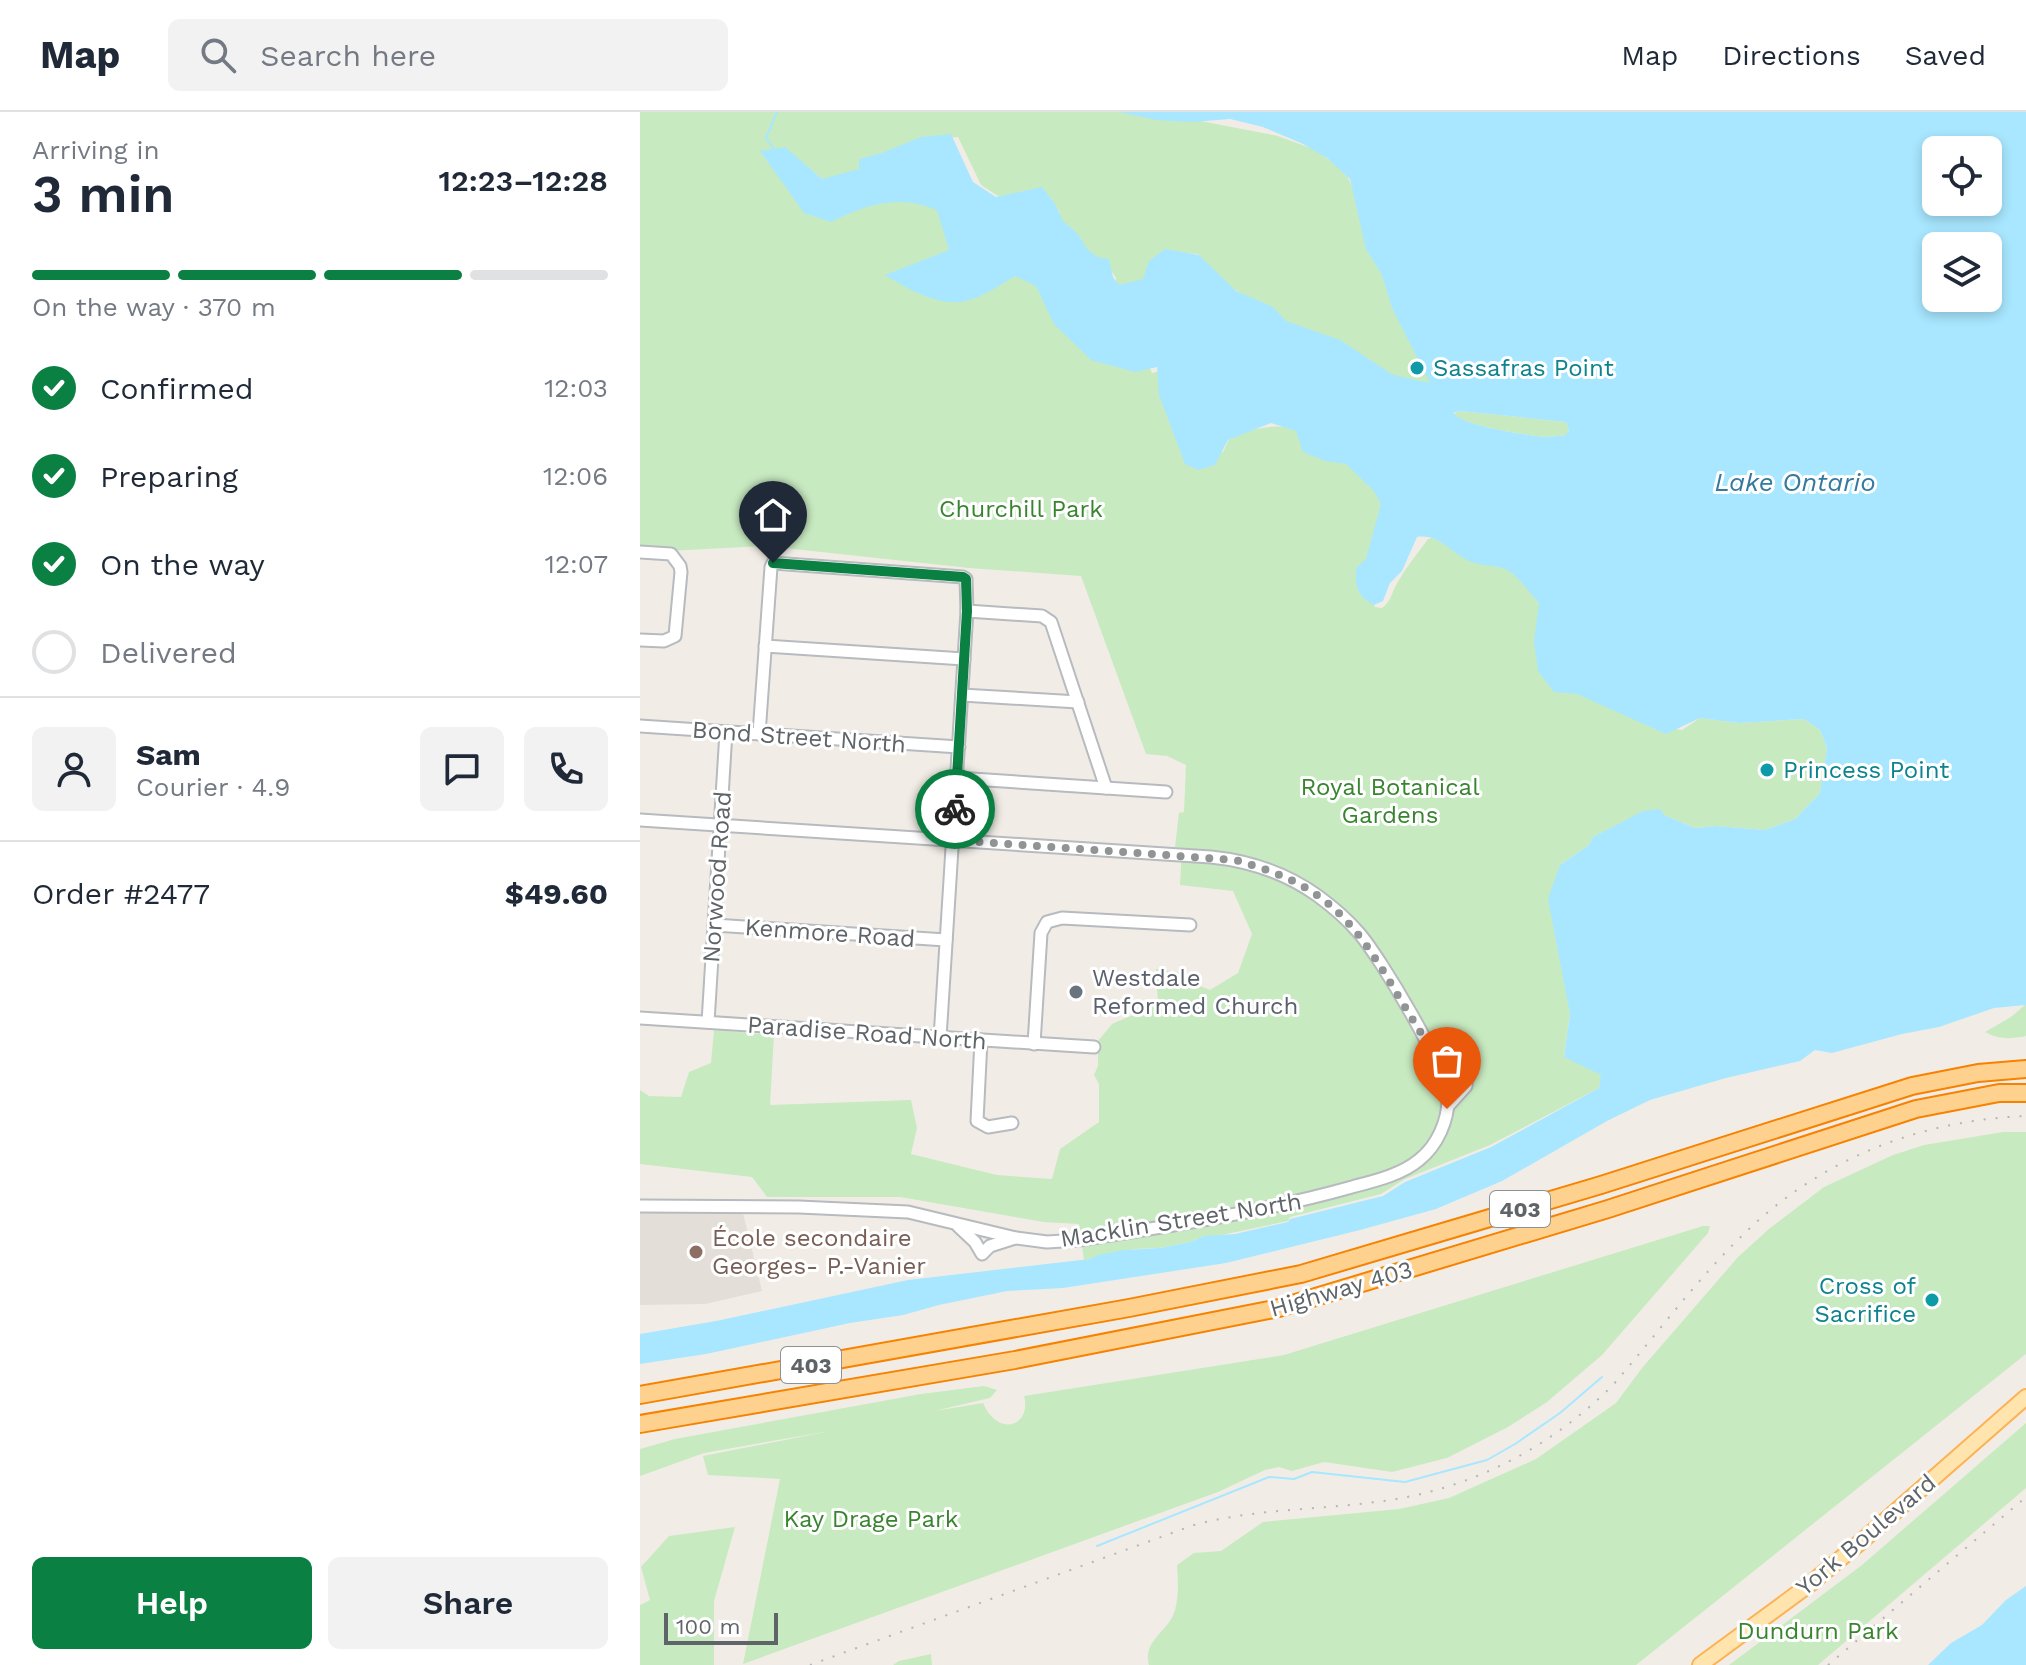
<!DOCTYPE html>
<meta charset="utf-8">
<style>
body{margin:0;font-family:"Work Sans",sans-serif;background:#f2f2f3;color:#1f2937;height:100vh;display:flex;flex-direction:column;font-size:30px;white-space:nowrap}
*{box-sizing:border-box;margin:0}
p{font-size:26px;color:#747a83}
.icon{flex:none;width:44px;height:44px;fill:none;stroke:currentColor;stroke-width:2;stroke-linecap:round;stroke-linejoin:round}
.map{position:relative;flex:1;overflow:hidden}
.drawer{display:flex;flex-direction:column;background:#fff;width:640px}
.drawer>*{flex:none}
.controls{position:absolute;left:1282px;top:24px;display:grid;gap:16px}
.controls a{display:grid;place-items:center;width:80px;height:80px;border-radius:12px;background:#fff;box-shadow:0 4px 12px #0003;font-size:40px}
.scale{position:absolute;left:24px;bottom:20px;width:114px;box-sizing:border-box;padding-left:8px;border:4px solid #5e6468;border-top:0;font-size:22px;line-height:28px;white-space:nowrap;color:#5e6468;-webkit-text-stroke:6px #fff;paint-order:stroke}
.pin{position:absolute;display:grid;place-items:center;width:68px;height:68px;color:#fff;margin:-82px -34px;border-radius:50% 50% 50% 0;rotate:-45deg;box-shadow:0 0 8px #0007}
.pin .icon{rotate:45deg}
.courier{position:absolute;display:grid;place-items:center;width:80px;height:80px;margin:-40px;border:6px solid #0b8043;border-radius:50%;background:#fff;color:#222;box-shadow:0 2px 10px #0007}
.summary em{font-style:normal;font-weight:600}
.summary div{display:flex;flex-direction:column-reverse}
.summary{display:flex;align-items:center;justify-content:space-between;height:136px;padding:0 32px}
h1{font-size:52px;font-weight:600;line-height:60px}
.bar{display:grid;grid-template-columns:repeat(4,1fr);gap:12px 8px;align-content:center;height:96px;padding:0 32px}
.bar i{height:10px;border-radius:6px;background:#e0e1e3}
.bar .active{background:#0b8043}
.bar p{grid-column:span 4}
.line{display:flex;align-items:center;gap:20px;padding:0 32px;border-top:2px solid #e0e1e3}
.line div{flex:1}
.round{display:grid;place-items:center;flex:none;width:84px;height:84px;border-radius:12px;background:#f2f2f3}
ol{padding:0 32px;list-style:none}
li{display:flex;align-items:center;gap:24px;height:88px}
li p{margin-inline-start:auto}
li .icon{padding:8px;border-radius:50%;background:#0b8043;color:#fff;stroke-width:4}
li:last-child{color:#747a83}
li i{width:44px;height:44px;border:4px solid #e0e1e3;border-radius:50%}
.button{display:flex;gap:16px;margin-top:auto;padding:16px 32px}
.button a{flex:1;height:92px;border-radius:12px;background:#0b8043;color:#fff;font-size:32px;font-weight:600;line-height:92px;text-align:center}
.button a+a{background:#f2f2f3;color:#1f2937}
header{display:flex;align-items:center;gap:48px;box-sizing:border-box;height:112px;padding:0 40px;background:#fff;border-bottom:2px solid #e0e1e3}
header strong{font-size:38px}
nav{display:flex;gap:44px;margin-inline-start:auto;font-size:28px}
.search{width:560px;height:72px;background:#f2f2f3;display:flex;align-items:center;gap:20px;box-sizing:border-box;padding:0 28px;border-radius:12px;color:#747a83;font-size:30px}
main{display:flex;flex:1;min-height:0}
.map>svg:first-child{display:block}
</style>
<header>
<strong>Map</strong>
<div class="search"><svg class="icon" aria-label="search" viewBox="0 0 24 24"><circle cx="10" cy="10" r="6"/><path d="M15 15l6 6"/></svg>Search here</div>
<nav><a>Map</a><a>Directions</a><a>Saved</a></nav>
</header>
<main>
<section class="drawer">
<div class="summary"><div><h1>3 min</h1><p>Arriving in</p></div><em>12:23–12:28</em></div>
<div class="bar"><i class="active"></i><i class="active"></i><i class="active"></i><i></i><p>On the way · 370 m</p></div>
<ol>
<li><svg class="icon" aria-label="check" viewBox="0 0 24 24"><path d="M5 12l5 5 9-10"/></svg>Confirmed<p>12:03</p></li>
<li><svg class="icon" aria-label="check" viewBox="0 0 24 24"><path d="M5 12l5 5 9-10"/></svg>Preparing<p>12:06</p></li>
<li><svg class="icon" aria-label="check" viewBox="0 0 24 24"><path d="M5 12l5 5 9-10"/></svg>On the way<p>12:07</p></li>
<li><i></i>Delivered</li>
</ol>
<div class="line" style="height:144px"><a class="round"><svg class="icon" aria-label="person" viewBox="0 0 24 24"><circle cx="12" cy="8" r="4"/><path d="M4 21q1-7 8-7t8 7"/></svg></a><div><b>Sam</b><p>Courier · 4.9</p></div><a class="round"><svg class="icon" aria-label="chat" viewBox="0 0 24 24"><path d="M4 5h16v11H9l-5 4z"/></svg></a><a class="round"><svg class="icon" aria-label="phone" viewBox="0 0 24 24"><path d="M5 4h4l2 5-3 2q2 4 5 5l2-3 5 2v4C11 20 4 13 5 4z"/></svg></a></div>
<div class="line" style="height:104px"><div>Order #2477</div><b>$49.60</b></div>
<div class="button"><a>Help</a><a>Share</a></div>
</section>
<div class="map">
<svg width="1386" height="1553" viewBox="0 0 1386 1553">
<rect width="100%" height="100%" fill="#f1ede6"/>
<path fill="#e3ded7" d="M0,1100L103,1101L122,1179L65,1192L0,1193Z"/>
<g fill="#c8eac1">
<path d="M0,0H514L638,24L676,38L706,61L791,255L792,282L672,232L635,201L583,171L558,142L533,140L512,176L476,175V166L472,160L466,161L421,111L419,99L364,88L341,73L318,25L289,28L227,60L182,67L175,61L147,67L302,86L393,157L509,254L512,261L525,258L566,346L583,340L591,323C613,317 637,311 659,317C680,323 726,369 743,385L726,475L735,495L742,496C750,490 751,484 755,475C764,458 777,442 788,427L792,426L879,457L1017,614L1042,618L1060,606L1099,611L1164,607L1180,618L1187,636L1180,681L1155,707L1125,718L1076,714L1055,716L1024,703L986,708L953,725L949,733L920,753L924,859L930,902L924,944L962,963L959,976L850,1033L765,1067L741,1082L650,1105L648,1109L577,1124H564L550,1130L520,1136L494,1137L444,1148L439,1112L404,1110L260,1085H127L112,1065L0,1052V978L9,984L41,985L49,960L71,951L74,918L134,923L130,993L271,988L277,1016L271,1042L357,1063L412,1067L420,1037L459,1010V972L454,963L458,954V929L472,912L518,892L516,857L539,860L553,871L570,878L598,861L612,822L593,779L540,773L542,736L535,735L539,701L544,700L546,653L527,644L506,642L441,464L329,456L126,434L29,439L0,437Z"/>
<path d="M820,299L926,310L929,319L925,324C917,323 912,325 905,325C886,323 824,314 813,302Z"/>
<path d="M1386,892V924C1370,927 1360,928 1345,920L1371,905Z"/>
<path d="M1363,1020H1386V1242L996,1553H509C502,1528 529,1520 535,1498C539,1483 538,1468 537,1453L554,1441L581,1439L623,1410L759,1397L809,1386L896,1347L976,1291L1002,1256L1098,1145L1130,1116L1184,1075L1253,1043L1284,1033Z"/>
<path d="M1063,1114H1070L1068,1121L962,1243L907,1290L868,1315L807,1346L752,1360L684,1350L652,1359L639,1355L625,1358L578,1380L103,1552L140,1367L68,1363L63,1344L190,1319L64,1341L0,1364V1337L35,1327L281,1282L344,1274L357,1278L350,1286L294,1299L343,1291C358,1326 392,1314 384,1284L644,1243Z"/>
<path d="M1386,1311V1376L1178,1553H1089L1222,1453Z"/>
<path d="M95,1415L74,1489V1553H0V1493L10,1488L1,1455L29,1424Z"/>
<path d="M291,1542L292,1553H253L259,1549Z"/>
</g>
<g fill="#a8e7ff" fill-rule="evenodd">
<path d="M479,0H1386V893L1354,896L1299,915L1262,922L1192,941L1175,938L1160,949L1086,966L1010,988L967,1009L862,1069L796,1097L720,1118L586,1151L423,1176L367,1179L299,1193L263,1203L210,1211L66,1242L0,1252V1222L76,1209L268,1168L450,1147L458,1143L484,1138L520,1136L550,1130L564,1124L595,1122L648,1110L650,1107L743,1084L765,1070L851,1035L959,976L961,963L924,945L930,902L908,787L920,753L949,733L953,725L1003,699L1020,697L1024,703L1055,716L1076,714L1125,718L1155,707L1180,681L1187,636L1180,618L1164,607L1099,611L1060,606L1026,622L937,582L914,580L898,559L894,529L899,491C890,481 880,467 869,459C856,452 845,455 832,450C812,443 800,421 777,425L762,459L750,471L743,489L734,493C717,484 715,475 716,456L726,447L741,392L734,379L706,352L685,349L663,340L656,319L631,311L588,328L575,353L558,358L545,352L519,283L517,255L495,260L451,248L414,212L396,174L375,164C360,173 346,183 329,188C302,197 268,177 245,163L309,138L297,98C259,82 227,92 191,110L164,101L120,39L145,35L182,67L219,57V47L242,41L281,25L311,22L333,70L356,85L402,75L415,92L423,109L438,122L447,137L457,145L469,147L473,165L479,173L503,167L509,149L525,137L559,143L596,179L633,195L646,209L700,228L753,263L790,271L752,196L742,163L726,137L710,67L687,46L663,32L623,15L590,7L552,10L517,8ZM1296,38H1348V90H1296ZM1296,134H1348V186H1296ZM820,299L926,310L929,319L924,324C917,323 912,325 905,325C886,323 823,314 813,301Z"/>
<path d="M1386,1474V1553H1288L1311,1531L1342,1513L1366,1488Z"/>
</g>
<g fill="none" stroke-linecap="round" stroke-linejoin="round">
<g stroke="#a8e7ff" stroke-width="2">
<path d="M133,36L126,26L137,0"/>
<path d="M457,1434L629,1365L654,1367L672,1360L765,1370L847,1348L875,1332L920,1301L962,1265"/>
</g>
<g stroke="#b7babe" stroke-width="15">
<g id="minor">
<path d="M0,440L31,442L40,454L41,460L35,524L24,529L0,528"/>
<path d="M327,499L402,504L411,510L466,676"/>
<path d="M125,534L324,547"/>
<path d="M322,583L438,590"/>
<path d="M0,614L319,635"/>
<path d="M119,622L131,455L133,451L323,465L326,467L327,499L300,926"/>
<path d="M317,666L526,680"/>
<path d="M0,708L571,745C610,749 646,761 678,784C693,795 707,807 719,821C740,845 806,955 808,984C809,1008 797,1034 779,1048C761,1063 734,1069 712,1075C623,1100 531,1114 439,1128L407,1130L376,1126L268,1100L159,1095L0,1094"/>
<path d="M74,813L306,828"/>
<path d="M0,906L454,935"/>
<path d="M68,910L86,620"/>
<path d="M341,928L337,1009L348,1015L372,1011"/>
<path d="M394,932L401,821L407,810L422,806L550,813"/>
<path d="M799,950L812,960L827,967L826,974L808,994"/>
<path d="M318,1114L335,1130L342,1142L350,1134L375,1126"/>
</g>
</g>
<g stroke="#fcb255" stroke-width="18">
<path id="major" d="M1060,1553L1170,1472L1223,1428L1386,1285"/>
</g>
<g stroke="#f78200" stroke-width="20">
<g id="highway">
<path d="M0,1283L489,1196L661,1162L961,1073L1272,974L1338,961L1386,957"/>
<path d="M0,1312L375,1248L639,1196L968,1097L1276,997L1359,981H1386"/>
</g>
</g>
<use href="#minor" stroke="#fff" stroke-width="11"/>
<use href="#major" stroke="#ffe5ad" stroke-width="14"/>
<use href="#highway" stroke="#ffd18f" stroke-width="16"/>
<g stroke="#b5b6b7" stroke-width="2" stroke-dasharray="2 10" stroke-linecap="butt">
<path d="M170,1553L554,1413C614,1397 675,1398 736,1390C827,1379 908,1338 973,1273C1018,1221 1059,1164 1109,1117C1185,1045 1283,1008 1386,1004"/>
<path d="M1188,1553L1386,1385"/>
</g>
</g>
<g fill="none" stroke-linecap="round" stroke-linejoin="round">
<path stroke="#919494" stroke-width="8" stroke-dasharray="0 14.4" d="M315,697L313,728L595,748C687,773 714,808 760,887C774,910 789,933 801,957L807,977V997"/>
<path stroke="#0b8043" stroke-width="10" d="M133,451L323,465L326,467L327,499L315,697"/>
</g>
<g fill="#0f9aa8" stroke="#fff" stroke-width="3">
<circle cx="777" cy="256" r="8"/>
<circle cx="1127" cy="658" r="8"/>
<circle cx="1292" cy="1188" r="8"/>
</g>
<circle fill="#6b7280" stroke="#fff" stroke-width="3" cx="436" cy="880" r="8"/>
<circle fill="#8d6e63" stroke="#fff" stroke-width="3" cx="56" cy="1140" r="8"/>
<g text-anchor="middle" stroke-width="6" stroke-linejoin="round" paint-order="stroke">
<g fill="#fff" stroke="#8e9295" stroke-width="2">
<rect x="850" y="1079" width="60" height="36" rx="6"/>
<rect x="141" y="1235" width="60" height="36" rx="6"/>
</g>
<g font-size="22" font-weight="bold" fill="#5e6468">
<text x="880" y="1105">403</text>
<text x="171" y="1261">403</text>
</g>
<g font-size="24" fill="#0d838f" stroke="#fff" text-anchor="start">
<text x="793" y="264">Sassafras Point</text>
<text x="1143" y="666">Princess Point</text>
<text x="1276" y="1182" text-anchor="end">Cross of<tspan x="1276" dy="28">Sacrifice</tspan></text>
</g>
<g font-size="24" fill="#39852f" stroke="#fff">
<text x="381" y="405">Churchill Park</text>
<text x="750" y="683">Royal Botanical<tspan x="750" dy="28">Gardens</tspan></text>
<text x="231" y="1415">Kay Drage Park</text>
<text x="1178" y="1527">Dundurn Park</text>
</g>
<g font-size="24" fill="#5e6468" stroke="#fff">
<text transform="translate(159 625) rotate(4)" y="8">Bond Street North</text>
<text transform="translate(77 765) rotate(-86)" y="8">Norwood Road</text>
<text transform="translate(190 821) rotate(4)" y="8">Kenmore Road</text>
<text transform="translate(227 921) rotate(4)" y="8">Paradise Road North</text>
<text transform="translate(541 1108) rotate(-9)" y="8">Macklin Street North</text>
<text transform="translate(701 1177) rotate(-16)" y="8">Highway 403</text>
<text transform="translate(1226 1423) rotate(-40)" y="8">York Boulevard</text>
</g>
<g font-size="24" fill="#5b616d" stroke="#fff" text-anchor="start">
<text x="452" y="874">Westdale<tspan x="452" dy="28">Reformed Church</tspan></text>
</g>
<g font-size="24" fill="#785e54" stroke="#fff" text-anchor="start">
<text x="72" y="1134">École secondaire<tspan x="72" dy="28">Georges- P.-Vanier</tspan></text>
</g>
<g font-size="26" font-style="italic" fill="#35799e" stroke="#fff">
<text x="1155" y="379">Lake Ontario</text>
</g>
</g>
</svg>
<div class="controls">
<a><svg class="icon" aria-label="locate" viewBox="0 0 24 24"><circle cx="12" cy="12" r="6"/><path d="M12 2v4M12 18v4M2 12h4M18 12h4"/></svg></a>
<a><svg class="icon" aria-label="layers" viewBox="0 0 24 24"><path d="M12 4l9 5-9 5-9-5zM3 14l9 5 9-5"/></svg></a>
</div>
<div class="scale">100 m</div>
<div class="pin" style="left:807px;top:997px;background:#ea580c"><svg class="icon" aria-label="bag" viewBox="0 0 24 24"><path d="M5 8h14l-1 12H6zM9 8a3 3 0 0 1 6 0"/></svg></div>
<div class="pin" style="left:133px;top:451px;background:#1f2937"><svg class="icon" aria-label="home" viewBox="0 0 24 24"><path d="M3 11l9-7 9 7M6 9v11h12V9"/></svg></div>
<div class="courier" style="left:315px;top:697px"><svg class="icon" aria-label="bike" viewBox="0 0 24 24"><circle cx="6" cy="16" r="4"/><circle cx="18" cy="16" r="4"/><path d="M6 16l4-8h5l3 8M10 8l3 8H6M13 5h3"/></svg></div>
</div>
</main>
